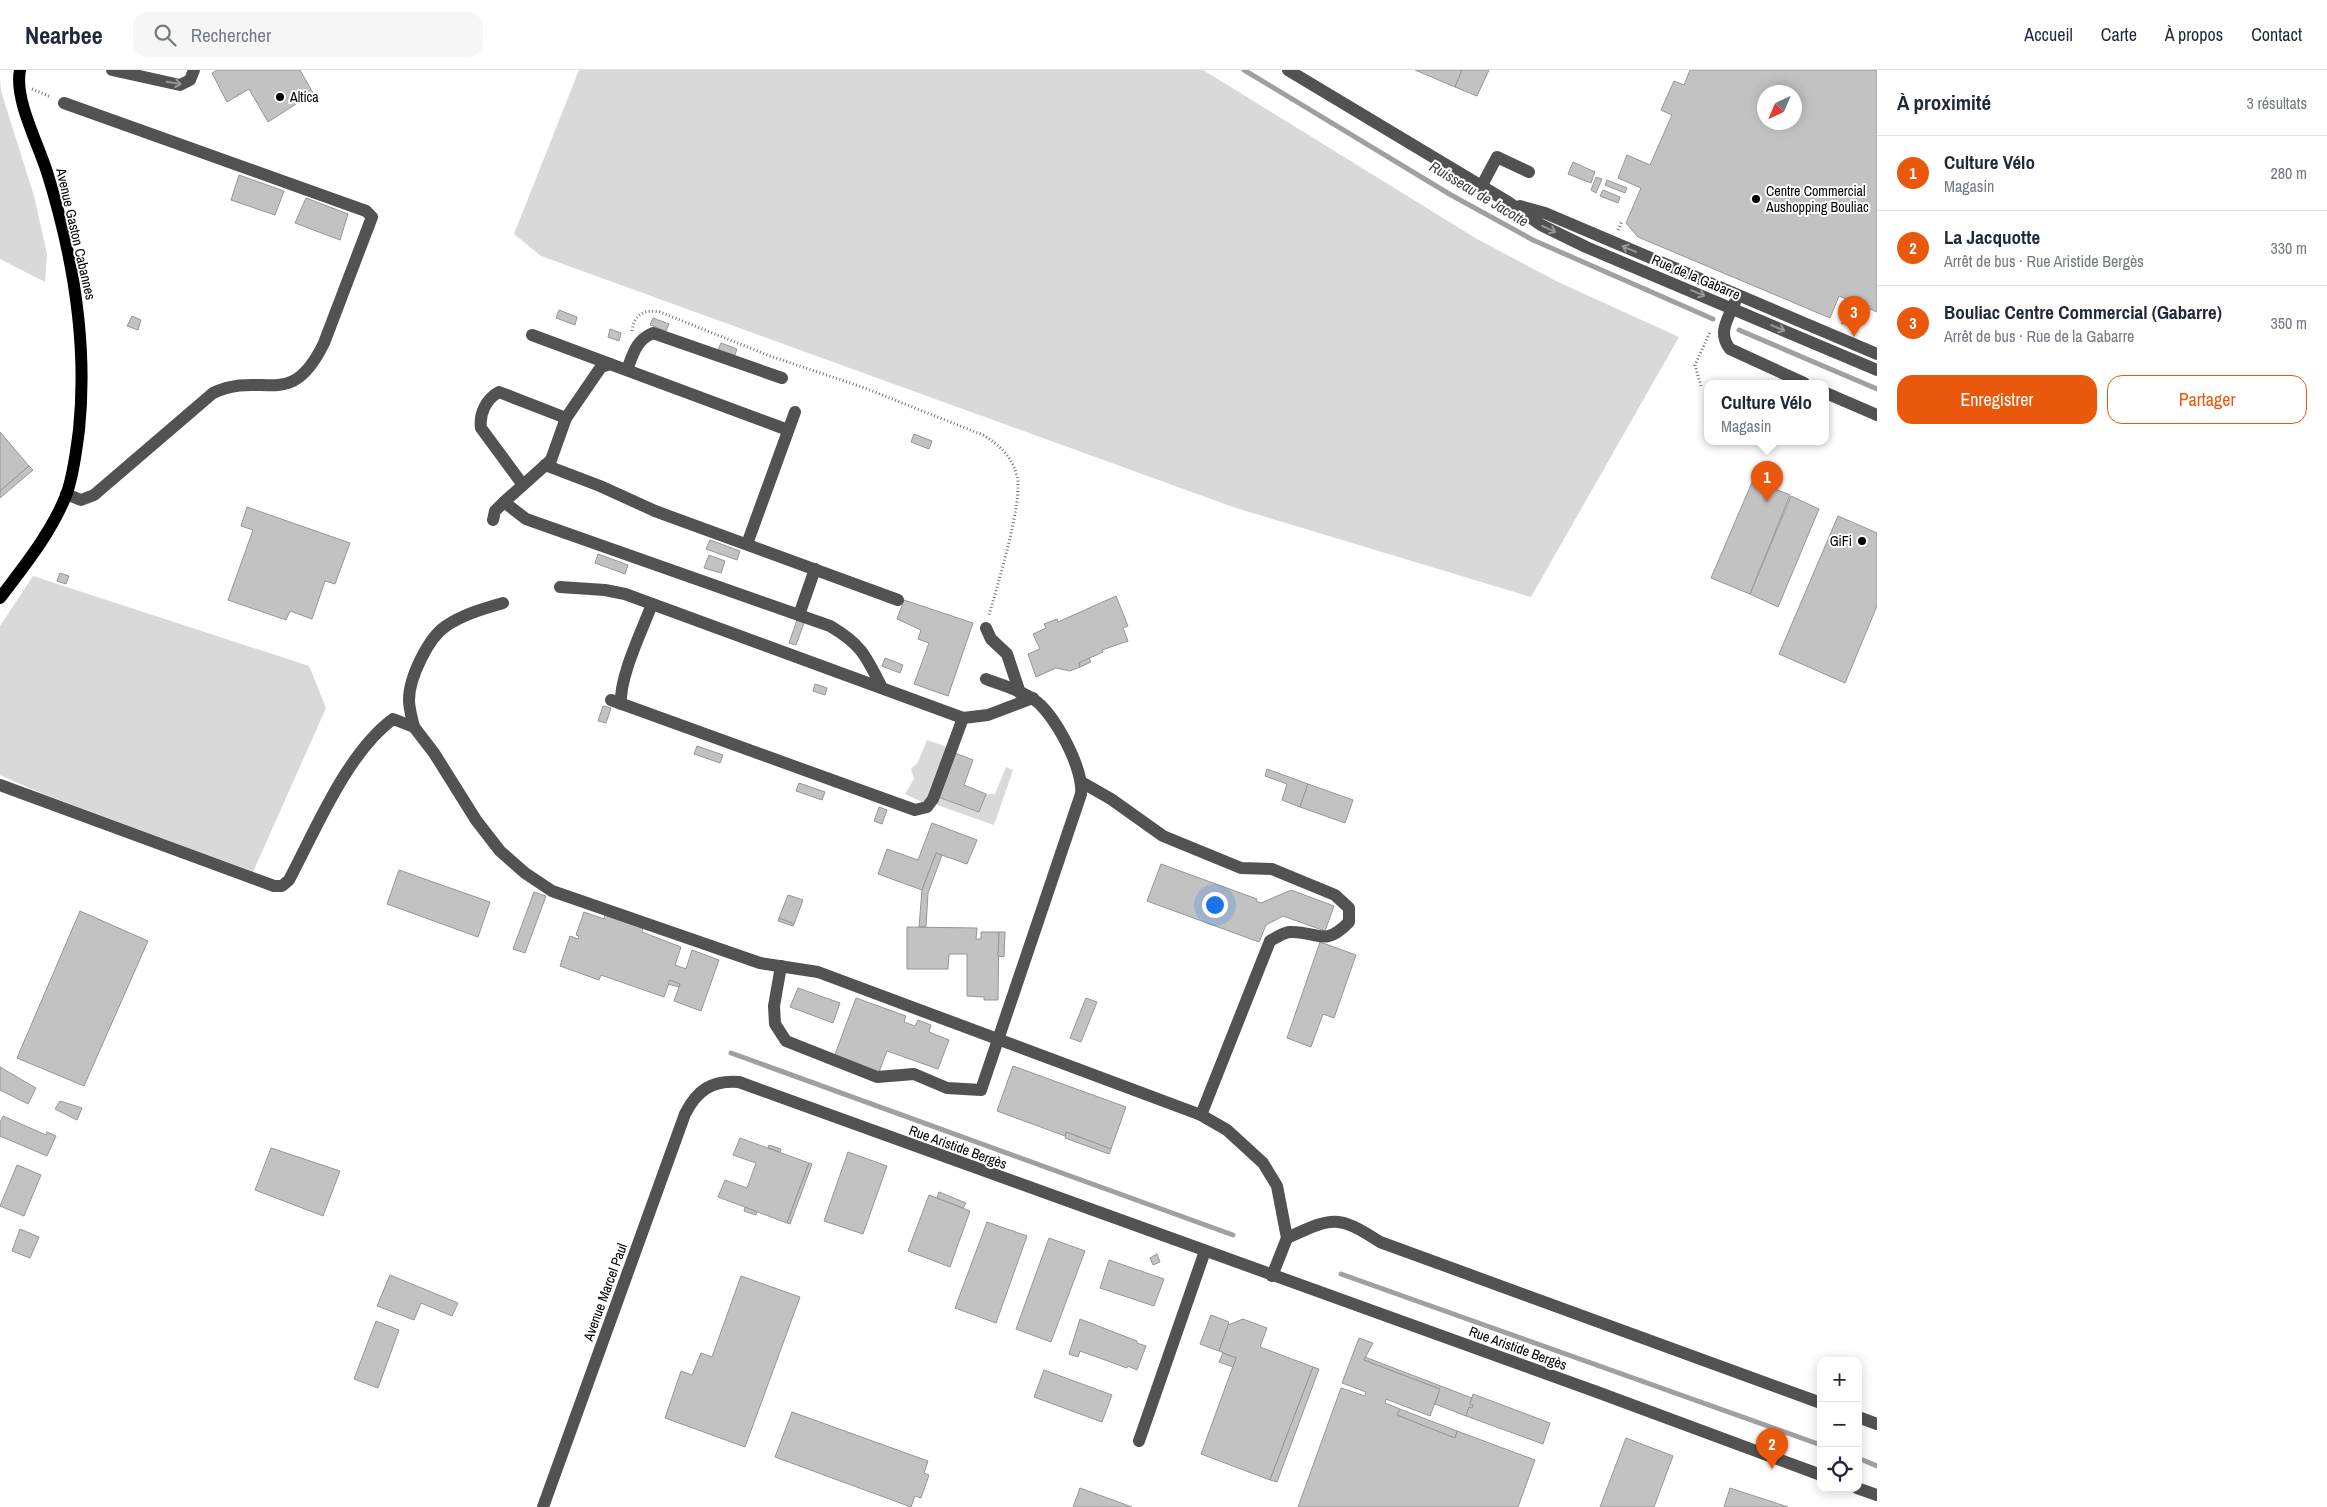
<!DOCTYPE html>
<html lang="fr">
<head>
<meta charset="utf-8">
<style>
	body { margin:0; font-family:"Archivo Narrow",sans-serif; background:#f6f6f7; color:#1f2937 }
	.controls { position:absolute; right:15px; bottom:15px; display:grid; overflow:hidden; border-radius:10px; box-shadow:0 2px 12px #0003 }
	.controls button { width:45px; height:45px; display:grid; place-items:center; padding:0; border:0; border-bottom:1px solid #e0e1e3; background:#fff; color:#1f2937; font:25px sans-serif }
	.compass { position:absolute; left:1757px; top:15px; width:45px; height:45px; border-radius:50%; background:#fff; box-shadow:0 2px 12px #0003; rotate:224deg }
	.you { position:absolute; left:1214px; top:834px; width:18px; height:18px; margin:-12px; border:4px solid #fff; border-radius:50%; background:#1a73e8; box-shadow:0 0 0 8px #1a73e833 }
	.badge { display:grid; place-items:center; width:32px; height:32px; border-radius:50%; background:#ea580c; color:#fff; font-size:16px; font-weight:700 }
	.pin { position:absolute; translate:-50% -41px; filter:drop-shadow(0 1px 2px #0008) }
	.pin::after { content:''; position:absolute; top:26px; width:18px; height:15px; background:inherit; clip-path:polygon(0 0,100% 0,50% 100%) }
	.popup { position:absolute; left:1704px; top:310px; width:125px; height:65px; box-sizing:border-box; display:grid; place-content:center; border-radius:10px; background:#fff; filter:drop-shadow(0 1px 4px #0005); font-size:16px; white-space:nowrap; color:#747a83 }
	.popup b { font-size:19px; color:#1f2937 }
	.popup::after { content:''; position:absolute; left:50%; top:100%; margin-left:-10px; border:10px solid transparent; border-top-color:#fff }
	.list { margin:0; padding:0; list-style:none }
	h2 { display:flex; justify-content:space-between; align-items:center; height:65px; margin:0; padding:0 20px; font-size:21px }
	h2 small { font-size:16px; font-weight:400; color:#747a83 }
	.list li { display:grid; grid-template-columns:32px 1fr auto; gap:15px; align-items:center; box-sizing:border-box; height:75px; padding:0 20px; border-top:1px solid #e0e1e3 }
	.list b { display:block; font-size:19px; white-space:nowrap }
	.list p { margin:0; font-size:16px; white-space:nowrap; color:#747a83 }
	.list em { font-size:16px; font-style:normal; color:#747a83 }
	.actions { display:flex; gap:10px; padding:15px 20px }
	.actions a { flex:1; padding:11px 0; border:1px solid #ea580c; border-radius:15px; text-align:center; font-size:18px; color:#ea580c }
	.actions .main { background:#ea580c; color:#fff }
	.icon { flex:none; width:28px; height:28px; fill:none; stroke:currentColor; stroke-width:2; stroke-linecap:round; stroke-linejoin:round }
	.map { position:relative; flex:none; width:1877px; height:1437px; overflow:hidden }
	header { display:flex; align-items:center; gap:30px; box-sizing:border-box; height:70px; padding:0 25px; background:#fff; border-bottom:1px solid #e0e1e3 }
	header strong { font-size:24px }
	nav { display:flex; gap:28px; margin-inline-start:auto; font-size:18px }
	.search { width:350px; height:45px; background:#f6f6f7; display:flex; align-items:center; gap:12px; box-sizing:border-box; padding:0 18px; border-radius:15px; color:#747a83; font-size:19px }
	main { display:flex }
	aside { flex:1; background:#fff }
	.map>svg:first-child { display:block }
	.green { fill:#d9d9d9 }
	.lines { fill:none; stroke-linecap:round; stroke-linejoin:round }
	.stream { stroke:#a0a0a0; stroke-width:5 }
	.building { fill:#c2c2c2; stroke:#969696; fill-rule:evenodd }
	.path { stroke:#747474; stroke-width:3; stroke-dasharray:1 2.5; stroke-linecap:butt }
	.minor { stroke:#525252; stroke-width:12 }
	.major { stroke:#000; stroke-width:12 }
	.oneway { stroke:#979797 }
	.poi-dot { fill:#000; stroke:#fff; stroke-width:2 }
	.labels { text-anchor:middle; stroke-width:4; stroke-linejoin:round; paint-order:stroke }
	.poi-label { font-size:14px; fill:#000; stroke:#fff; text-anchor:start }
	.street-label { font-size:14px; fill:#000; stroke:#fff }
	.water-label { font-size:15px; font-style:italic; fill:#414141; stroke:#fff }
</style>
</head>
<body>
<header>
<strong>Nearbee</strong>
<div class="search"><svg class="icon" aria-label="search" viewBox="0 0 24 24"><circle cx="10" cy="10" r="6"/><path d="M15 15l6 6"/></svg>Rechercher</div>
<nav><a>Accueil</a><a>Carte</a><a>À propos</a><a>Contact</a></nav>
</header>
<main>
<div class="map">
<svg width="1877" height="1437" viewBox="0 0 1877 1437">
	<rect width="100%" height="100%" fill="#fff"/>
	<g class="green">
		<polygon points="579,0 1203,0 1477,169 1558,212 1679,267 1531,527 1233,437 541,186 514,164"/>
		<polygon points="0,8 1,21 34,126 47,184 45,212 0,189"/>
		<polygon points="33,506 309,596 326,638 253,802 43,724 0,705 0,556"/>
		<polygon points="927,670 947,677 928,729 922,732 905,724 914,709 911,699 918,692"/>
		<polygon points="1006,697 1013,700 994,755 937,735 938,727 979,742 986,724 995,724"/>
	</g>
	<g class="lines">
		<g class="stream">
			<polyline points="1244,0 1451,125 1533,170 1713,249"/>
			<polyline points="1739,260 1877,319"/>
			<polyline points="731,983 1233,1165"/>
			<polyline points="1341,1204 1821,1375"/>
			<polyline points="1858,1388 1877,1396"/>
		</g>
	</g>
	<g class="building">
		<polygon points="217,0 300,0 313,23 268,52 249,19 227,32 212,3"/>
		<polygon points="1415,0 1462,0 1455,17"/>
		<polygon points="1462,0 1489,0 1477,26 1455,17"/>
		<path d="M1690,0h187v242l-38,-16 -9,22 -192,-81 -12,-14 15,-35 -23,-10 9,-23 23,10 22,-50 -11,-5 13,-29 10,4zM1764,22h30v30h-30z"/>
		<polygon points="1573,92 1595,102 1591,113 1568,104"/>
		<polygon points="239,105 284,121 275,145 231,130"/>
		<polygon points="1596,107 1602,109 1596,123 1591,120"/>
		<polygon points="1607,110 1627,118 1625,123 1605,115"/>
		<polygon points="1603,120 1620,127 1618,133 1600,126"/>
		<polygon points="306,128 348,144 340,170 295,153"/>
		<polygon points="559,240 577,247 575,255 556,248"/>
		<polygon points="132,246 141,250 138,260 127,256"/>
		<polygon points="653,248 669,254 666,261 650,255"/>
		<polygon points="610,259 621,263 619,271 608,267"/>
		<polygon points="721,273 737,279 735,285 718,280"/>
		<polygon points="0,362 29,396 0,421"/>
		<polygon points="914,364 932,371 929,379 911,372"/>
		<polygon points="29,396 33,400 0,428 0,421"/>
		<polygon points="1753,410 1790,425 1750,524 1711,508"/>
		<polygon points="1791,426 1819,439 1778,537 1750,524"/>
		<polygon points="247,437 350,473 335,514 325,511 312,549 290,541 286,550 228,530 253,460 241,456"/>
		<polygon points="1838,446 1877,463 1877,536 1845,613 1779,584"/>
		<polygon points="710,470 740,481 737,490 706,479"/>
		<polygon points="598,484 628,495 625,504 595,493"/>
		<polygon points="709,485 725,491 721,503 704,498"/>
		<polygon points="60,503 69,506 66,514 57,511"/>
		<polygon points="1116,526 1128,556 1123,558 1128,571 1102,580 1103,582 1079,593 1080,597 1070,601 1056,598 1036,607 1028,584 1040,579 1033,564 1046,558 1044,554 1057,549 1058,552"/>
		<polygon points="904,530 973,553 948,626 914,614 929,573 918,569 921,560 897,549"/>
		<polygon points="797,550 804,553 796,575 789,573"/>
		<polygon points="885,588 903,595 900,603 882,596"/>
		<polygon points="1089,588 1091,592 1080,597 1079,593"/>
		<polygon points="815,614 827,618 825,625 813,621"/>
		<polygon points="603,636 611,638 606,653 598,651"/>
		<polygon points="697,676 723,685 720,693 694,684"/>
		<polygon points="955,683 973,690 964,715 986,724 979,742 938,727"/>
		<polygon points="1267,699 1308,714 1300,737 1282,730 1287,714 1265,706"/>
		<polygon points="799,713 825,722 822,730 796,721"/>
		<polygon points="1308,714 1353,730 1345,753 1300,737"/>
		<polygon points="879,737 887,740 882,754 874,751"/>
		<polygon points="932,753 977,770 967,794 936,783 922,820 878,804 887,779 918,790"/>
		<polygon points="936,783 942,785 928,823 926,857 919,857 922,820"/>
		<polygon points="1161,794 1257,829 1256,831 1261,833 1291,820 1334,836 1325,861 1283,846 1266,855 1259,872 1147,831"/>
		<polygon points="399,800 490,832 478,867 387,834"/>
		<polygon points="534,822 546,826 525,883 513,879"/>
		<polygon points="788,825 803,830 794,854 779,848"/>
		<polygon points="80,841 148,871 84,1016 17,988"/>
		<polygon points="584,842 604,849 605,845 643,858 642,862 681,877 675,895 686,899 692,880 719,890 701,941 674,931 680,914 670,910 664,927 601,905 599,910 560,896 570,866 578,869 579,866 576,865"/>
		<polygon points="779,848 794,854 793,856 778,851"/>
		<polygon points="907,857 977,858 976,869 981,869 981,862 999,862 998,930 984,930 984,927 967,926 967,884 949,884 948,899 907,899"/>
		<polygon points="999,862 1005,862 1004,887 998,886"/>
		<polygon points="1320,872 1356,885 1334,948 1323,944 1311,977 1287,968"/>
		<polygon points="670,910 680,914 679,917 668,914"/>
		<polygon points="798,918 840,933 833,953 790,937"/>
		<polygon points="856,928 906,946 904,952 915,956 918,950 931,955 929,962 949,970 938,999 887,981 879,1002 834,987"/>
		<polygon points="1086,928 1097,932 1081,972 1070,968"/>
		<polygon points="1013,996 1126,1037 1111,1079 1066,1062 1065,1066 997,1041"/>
		<polygon points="0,997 36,1018 28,1034 0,1020"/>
		<polygon points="60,1031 82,1038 77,1050 55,1039"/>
		<polygon points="3,1046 46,1065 47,1062 56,1066 47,1086 0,1066 0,1052"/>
		<polygon points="1066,1062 1111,1079 1109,1084 1065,1068"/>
		<polygon points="740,1068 809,1093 787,1153 718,1127 725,1110 747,1118 756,1093 733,1085"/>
		<polygon points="769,1075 781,1079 780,1082 768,1078"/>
		<polygon points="271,1078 340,1101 323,1146 255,1120"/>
		<polygon points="848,1082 887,1096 863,1164 824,1151"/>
		<polygon points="809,1093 812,1094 790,1154 787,1153"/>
		<polygon points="17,1095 41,1105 24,1146 0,1136"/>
		<polygon points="939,1122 966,1133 963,1138 937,1128"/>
		<polygon points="929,1125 970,1141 950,1197 908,1181"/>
		<polygon points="745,1137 757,1142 756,1145 744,1141"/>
		<polygon points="987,1152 1027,1166 996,1253 955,1238"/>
		<polygon points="20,1159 39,1167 30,1188 12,1181"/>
		<polygon points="1049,1168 1085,1181 1051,1272 1016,1259"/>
		<polygon points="1157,1184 1160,1192 1153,1195 1150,1188"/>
		<polygon points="1109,1190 1164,1209 1154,1236 1100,1218"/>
		<polygon points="390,1205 458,1233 452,1246 421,1233 414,1250 377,1236"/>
		<polygon points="741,1206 800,1227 745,1377 665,1348 681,1301 692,1305 701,1283 712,1287"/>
		<polygon points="1211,1245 1229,1252 1219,1281 1200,1274"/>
		<polygon points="1080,1249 1137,1271 1137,1273 1146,1276 1137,1300 1128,1296 1127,1298 1080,1281 1078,1287 1069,1284"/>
		<polygon points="1243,1249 1267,1258 1260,1277 1313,1297 1270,1410 1201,1384 1236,1288 1219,1281 1228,1255"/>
		<polygon points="376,1251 399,1260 378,1318 354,1309"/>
		<polygon points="1359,1268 1373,1273 1364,1290 1440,1319 1430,1346 1386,1329 1385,1333 1400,1339 1397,1345 1455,1368 1457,1361 1535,1390 1518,1437 1298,1437 1341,1318 1365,1326 1366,1322 1342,1313"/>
		<polygon points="1223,1283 1236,1288 1233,1297 1219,1292"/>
		<polygon points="1365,1287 1472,1328 1470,1334 1473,1335 1472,1338 1469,1337 1466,1346 1435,1334 1440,1319 1364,1290"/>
		<polygon points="1313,1297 1319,1299 1277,1412 1270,1410"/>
		<polygon points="1044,1300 1112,1325 1102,1352 1034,1327"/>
		<polygon points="1473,1324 1550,1353 1543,1374 1466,1346 1469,1337 1472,1338 1473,1335 1470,1334"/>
		<polygon points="1400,1339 1457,1361 1455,1368 1397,1345"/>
		<polygon points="792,1342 928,1391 924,1403 929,1405 921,1428 915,1426 911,1437 775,1387"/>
		<polygon points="1626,1368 1673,1386 1654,1437 1600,1437"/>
		<polygon points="1080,1418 1132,1437 1073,1437"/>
		<polygon points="1730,1418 1788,1437 1724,1437"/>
	</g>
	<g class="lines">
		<g class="path">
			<polyline points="32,19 51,27"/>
			<polyline points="1618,160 1622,151"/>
			<polyline points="1842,254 1852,232"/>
			<path d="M632,261c2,-17 13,-22 28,-19l110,44 92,31 121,48c17,10 29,22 34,41 7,23 -20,111 -28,139"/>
			<polyline points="1701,316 1695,295 1710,262"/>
		</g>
		<g class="minor">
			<polyline points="112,0 180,15 190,10 194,0"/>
			<polyline points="1288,0 1508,132 1541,155 1586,177 1877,300"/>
			<path d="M64,33l302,108 6,6 -48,126c-34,70 -60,26 -111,50l-119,102 -13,5 -15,-6"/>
			<polyline points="1481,117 1497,87 1529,102"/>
			<polyline points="1520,136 1545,143 1877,284"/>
			<path d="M1735,232c-7,17 -18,31 -5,47l74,34"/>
			<polyline points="532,265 788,360"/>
			<path d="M627,300c6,-16 9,-30 26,-37l129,45"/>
			<polyline points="1826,323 1877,345"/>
			<polyline points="545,395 600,416 655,441 898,530"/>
			<path d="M523,415l-42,-57c-2,-14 5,-29 18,-36l67,26"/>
			<path d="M504,432l22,17 304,107c31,18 36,30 52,62"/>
			<polyline points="493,450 495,441 504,432 551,390 566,348 601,297 610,294"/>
			<polyline points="747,474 795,342"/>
			<polyline points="560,517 605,520 625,524 963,648 988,645 1033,628"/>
			<polyline points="799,545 815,499"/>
			<polyline points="986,558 991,569 1007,584 1020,623"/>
			<polyline points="611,630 915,740 927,737 933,729 963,648"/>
			<path d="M621,634c-2,-27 21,-73 31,-100"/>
			<path d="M414,657c-2,-9 -5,-18 -5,-27 0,-22 19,-62 37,-74 18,-12 37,-17 57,-23"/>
			<path d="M1083,713l28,16 52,37 78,32 31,1 63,26 14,13v14c-26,27 -32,8 -60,10 -6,1 -14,6 -19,9l-69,174"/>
			<path d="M0,715l274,101h8l7,-6c27,-51 58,-127 104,-161l21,8 20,26 42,67 24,31 25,22 27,18 208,72 58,9 383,143 26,15 36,33 14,23 10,52 -15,38"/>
			<path d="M781,896l-7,40 1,18 11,17 91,36 37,-3 33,14 34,2 100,-296c3,-25 -27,-82 -48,-95 -13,-9 -32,-14 -47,-20"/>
			<path d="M1287,1168c46,-21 50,-24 93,4l441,161"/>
			<polyline points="1858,1347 1877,1354"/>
			<polyline points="1139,1371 1205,1181"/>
			<polyline points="1857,1418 1877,1425"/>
			<path d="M543,1437l142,-393c12,-24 27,-34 54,-32l858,310 224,83"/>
		</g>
		<path class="major" d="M0,528c25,-33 52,-66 67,-105 7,-21 9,-41 12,-63 9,-88 -6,-175 -32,-258 -9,-29 -33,-73 -27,-102"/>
	</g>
	<defs><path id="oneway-shaft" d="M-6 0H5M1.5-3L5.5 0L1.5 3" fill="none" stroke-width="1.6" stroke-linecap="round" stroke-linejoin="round" transform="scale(1.25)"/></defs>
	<g class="oneway">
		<use href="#oneway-shaft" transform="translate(174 13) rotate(9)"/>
		<use href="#oneway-shaft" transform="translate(1549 159) rotate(25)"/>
		<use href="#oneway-shaft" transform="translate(1629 179) rotate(-157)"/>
		<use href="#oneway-shaft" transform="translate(1698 223) rotate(23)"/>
		<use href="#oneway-shaft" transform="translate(1778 258) rotate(23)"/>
	</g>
	<g class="poi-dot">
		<circle cx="280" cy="27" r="5"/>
		<circle cx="1756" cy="129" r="5"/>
		<circle cx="1862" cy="471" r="5"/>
	</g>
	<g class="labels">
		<g class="poi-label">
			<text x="290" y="32">Altica</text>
			<text x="1766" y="126">Centre Commercial<tspan x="1766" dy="16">Aushopping Bouliac</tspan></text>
			<text x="1852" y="476" text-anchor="end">GiFi</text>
		</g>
		<g class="street-label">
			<text transform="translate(76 164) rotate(77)" y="5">Avenue Gaston Cabannes</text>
			<text transform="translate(1696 207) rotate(23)" y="5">Rue de la Gabarre</text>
			<text transform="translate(958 1077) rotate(20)" y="5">Rue Aristide Bergès</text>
			<text transform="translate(605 1222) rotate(-70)" y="5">Avenue Marcel Paul</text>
			<text transform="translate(1518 1278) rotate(20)" y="5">Rue Aristide Bergès</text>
		</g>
		<g class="water-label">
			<text transform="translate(1479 124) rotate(31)" y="5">Ruisseau de Jacotte</text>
		</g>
	</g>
</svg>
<div class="controls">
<button>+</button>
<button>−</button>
<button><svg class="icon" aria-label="locate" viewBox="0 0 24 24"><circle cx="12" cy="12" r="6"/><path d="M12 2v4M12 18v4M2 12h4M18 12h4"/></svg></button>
</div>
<svg class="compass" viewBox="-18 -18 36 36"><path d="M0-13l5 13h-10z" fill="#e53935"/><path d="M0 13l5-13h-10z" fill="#747a83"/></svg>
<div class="you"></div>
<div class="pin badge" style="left:1767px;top:432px">1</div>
<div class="popup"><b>Culture Vélo</b>Magasin</div>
<div class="pin badge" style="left:1772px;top:1399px">2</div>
<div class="pin badge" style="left:1854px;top:267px">3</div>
</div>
<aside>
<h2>À proximité<small>3 résultats</small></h2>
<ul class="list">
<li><span class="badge">1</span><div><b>Culture Vélo</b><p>Magasin</p></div><em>280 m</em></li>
<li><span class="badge">2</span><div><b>La Jacquotte</b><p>Arrêt de bus · Rue Aristide Bergès</p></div><em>330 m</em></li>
<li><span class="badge">3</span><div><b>Bouliac Centre Commercial (Gabarre)</b><p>Arrêt de bus · Rue de la Gabarre</p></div><em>350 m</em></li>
</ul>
<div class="actions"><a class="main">Enregistrer</a><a>Partager</a></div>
</aside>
</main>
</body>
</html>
